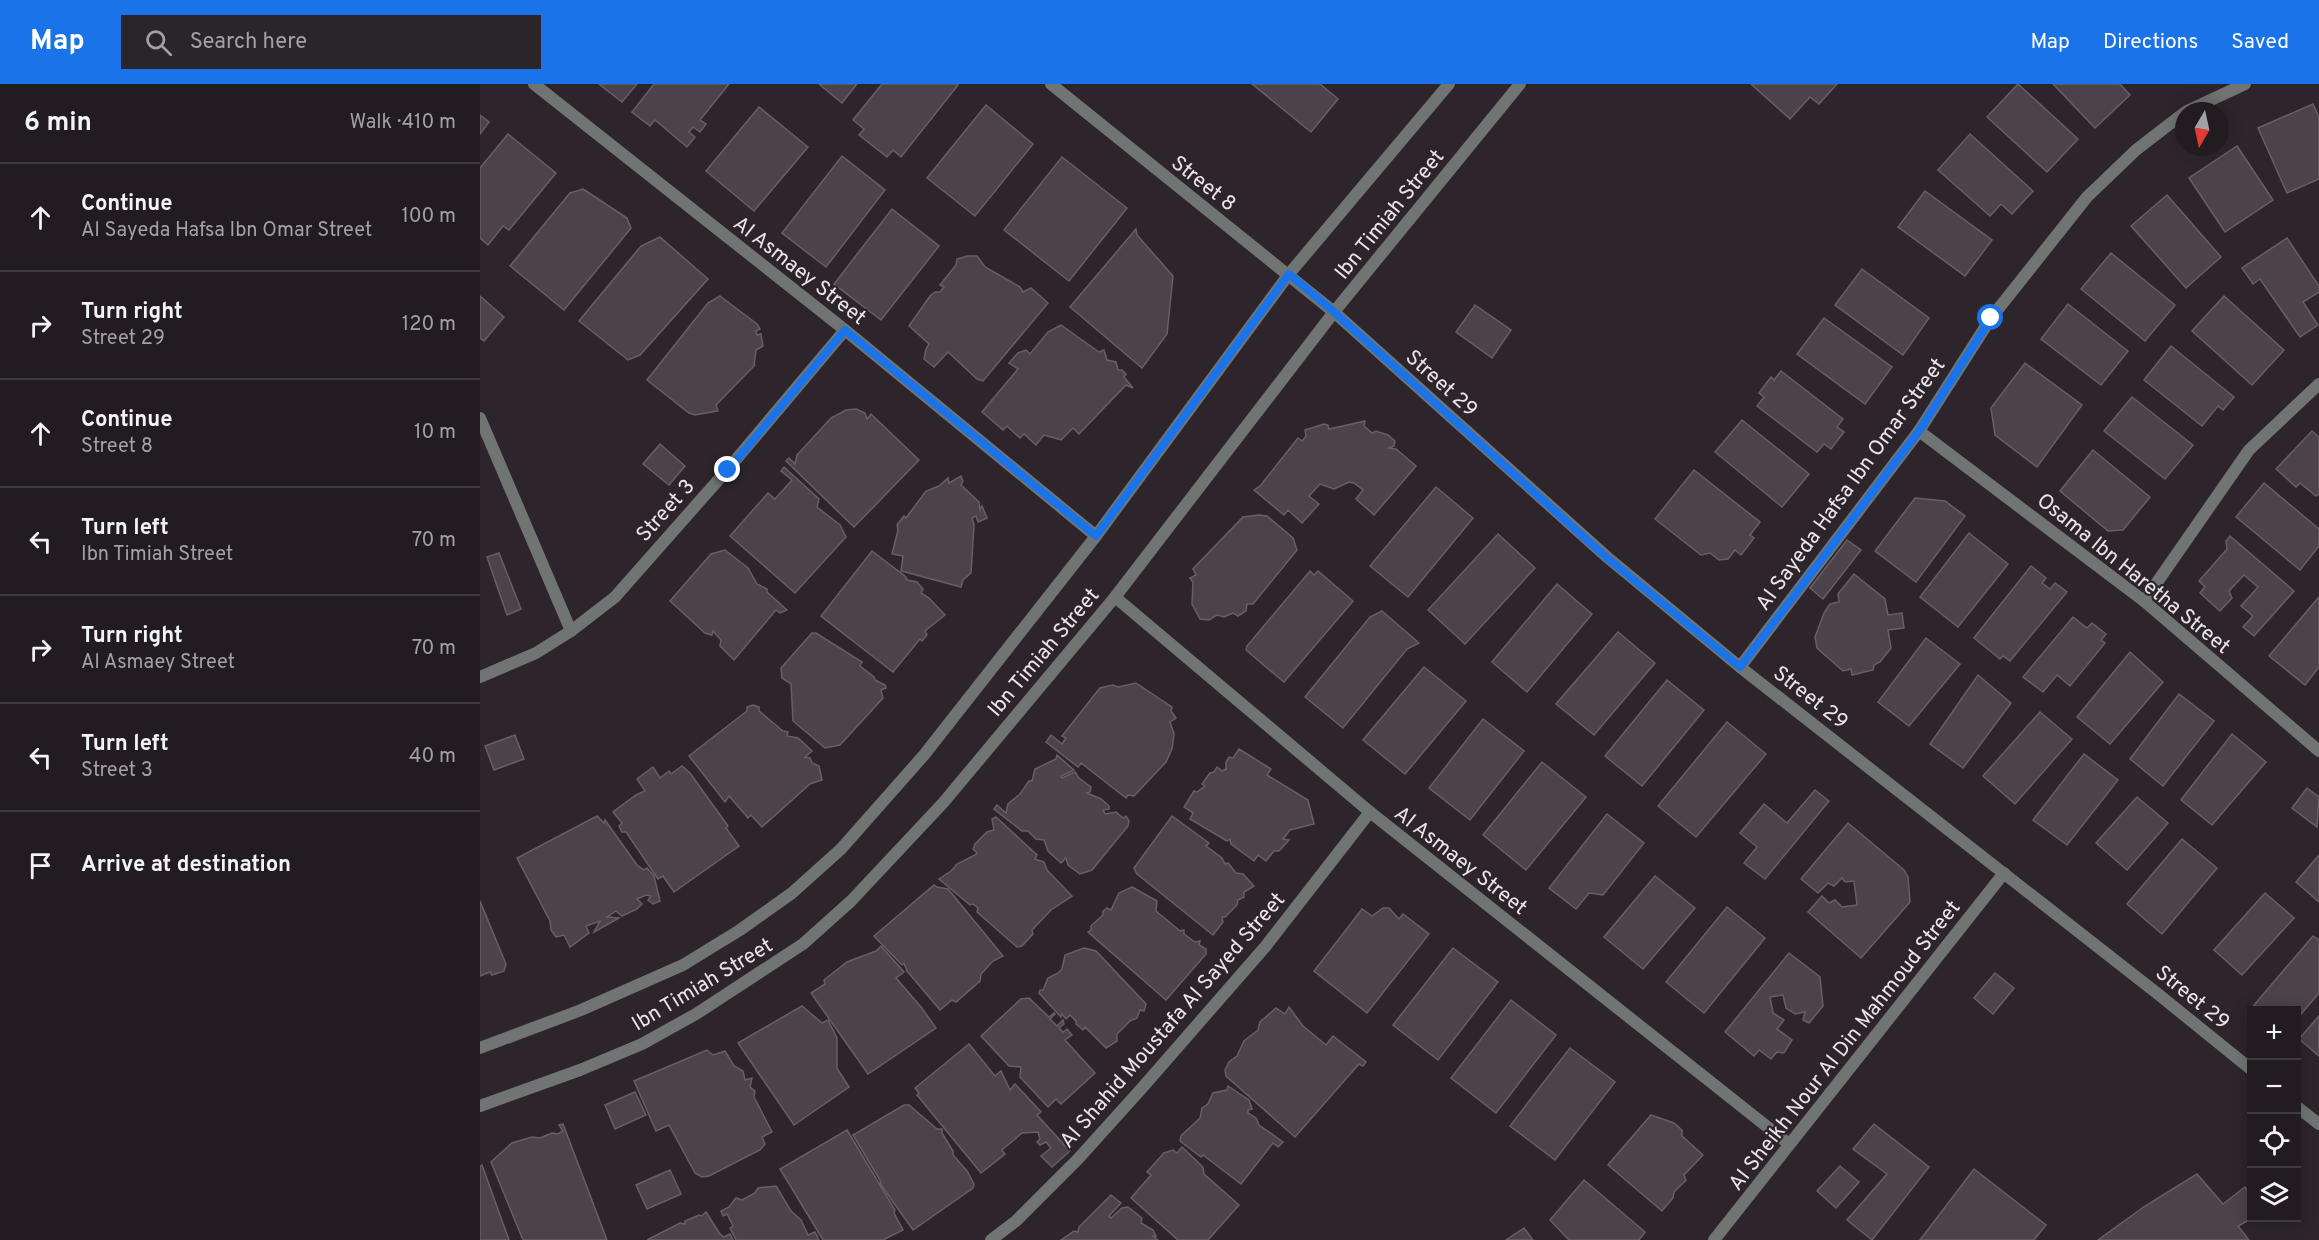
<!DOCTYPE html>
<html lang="en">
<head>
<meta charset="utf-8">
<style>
	body { margin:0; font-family:Overpass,sans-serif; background:#2a2529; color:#f1f3f6 }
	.controls { position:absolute; right:18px; bottom:18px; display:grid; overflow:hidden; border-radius:0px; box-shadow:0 3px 15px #0003 }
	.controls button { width:54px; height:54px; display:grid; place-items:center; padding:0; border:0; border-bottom:2px solid #3f3a3e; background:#221c20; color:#f1f3f6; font:30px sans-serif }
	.compass { position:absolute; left:1695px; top:18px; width:54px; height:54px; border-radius:50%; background:#221c20; box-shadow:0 3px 15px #0003; rotate:189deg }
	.stop { position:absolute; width:18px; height:18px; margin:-14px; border:4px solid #1a73e8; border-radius:50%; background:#fff }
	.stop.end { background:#1a73e8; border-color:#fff; box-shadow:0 2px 6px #0008 }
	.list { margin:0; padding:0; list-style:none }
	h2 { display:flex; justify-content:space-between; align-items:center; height:78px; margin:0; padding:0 24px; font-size:26px }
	h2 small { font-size:20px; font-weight:400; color:#a2a1a5 }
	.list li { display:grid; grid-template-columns:39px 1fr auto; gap:18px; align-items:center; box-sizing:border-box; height:108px; padding:0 24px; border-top:2px solid #3f3a3e }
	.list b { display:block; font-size:22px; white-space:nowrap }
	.list p { margin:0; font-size:20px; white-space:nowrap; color:#a2a1a5 }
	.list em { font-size:20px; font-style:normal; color:#a2a1a5 }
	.icon { flex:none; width:33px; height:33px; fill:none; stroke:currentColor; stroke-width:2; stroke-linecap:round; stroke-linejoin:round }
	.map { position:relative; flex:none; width:1839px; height:1156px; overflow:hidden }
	header { display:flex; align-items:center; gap:36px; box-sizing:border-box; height:84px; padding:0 30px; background:#1a73e8; color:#fff }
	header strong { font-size:28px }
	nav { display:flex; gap:33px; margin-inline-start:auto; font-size:21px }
	.search { width:420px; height:54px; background:#2a2529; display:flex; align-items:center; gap:15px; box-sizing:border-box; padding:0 21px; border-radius:0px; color:#a2a1a5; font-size:22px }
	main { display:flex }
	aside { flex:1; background:#221c20 }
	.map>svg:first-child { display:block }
	.building { fill:#4c434a; stroke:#675f65; stroke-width:1.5 }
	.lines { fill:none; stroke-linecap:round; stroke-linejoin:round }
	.minor { stroke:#707472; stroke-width:12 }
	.tertiary { stroke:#707472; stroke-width:12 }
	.route { stroke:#1a73e8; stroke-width:8 }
	.labels { text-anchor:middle; stroke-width:4.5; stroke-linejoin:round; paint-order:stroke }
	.street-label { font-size:21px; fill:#eae5e9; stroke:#2d252b }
</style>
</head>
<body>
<header>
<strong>Map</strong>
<div class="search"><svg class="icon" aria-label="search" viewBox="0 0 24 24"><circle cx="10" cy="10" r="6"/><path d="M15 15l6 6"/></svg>Search here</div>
<nav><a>Map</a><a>Directions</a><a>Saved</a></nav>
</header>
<main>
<aside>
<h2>6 min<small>Walk · 410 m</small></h2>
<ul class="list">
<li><svg class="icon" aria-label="ahead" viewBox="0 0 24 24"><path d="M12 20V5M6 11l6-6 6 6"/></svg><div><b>Continue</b><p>Al Sayeda Hafsa Ibn Omar Street</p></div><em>100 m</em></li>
<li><svg class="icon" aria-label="right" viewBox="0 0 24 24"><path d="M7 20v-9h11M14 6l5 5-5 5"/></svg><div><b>Turn right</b><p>Street 29</p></div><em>120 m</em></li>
<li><svg class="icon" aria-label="ahead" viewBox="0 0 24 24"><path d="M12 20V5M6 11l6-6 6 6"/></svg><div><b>Continue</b><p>Street 8</p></div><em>10 m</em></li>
<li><svg class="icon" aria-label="left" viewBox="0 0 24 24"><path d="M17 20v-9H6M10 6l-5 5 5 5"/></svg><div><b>Turn left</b><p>Ibn Timiah Street</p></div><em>70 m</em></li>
<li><svg class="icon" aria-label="right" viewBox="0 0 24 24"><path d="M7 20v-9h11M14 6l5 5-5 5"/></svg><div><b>Turn right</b><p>Al Asmaey Street</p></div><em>70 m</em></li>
<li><svg class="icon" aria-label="left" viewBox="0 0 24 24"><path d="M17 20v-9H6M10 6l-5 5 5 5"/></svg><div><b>Turn left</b><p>Street 3</p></div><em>40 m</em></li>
<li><svg class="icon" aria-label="arrive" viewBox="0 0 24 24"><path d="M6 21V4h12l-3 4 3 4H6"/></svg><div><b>Arrive at destination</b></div></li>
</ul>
</aside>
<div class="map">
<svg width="1839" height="1156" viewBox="0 0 1839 1156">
	<rect width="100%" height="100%" fill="#2d252b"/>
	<g class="building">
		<polygon points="119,0 157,0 142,18"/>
		<polygon points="174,0 249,0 220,36 226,40 220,48 213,43 209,48 215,53 207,63 175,36 170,42 152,28"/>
		<polygon points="339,0 377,0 362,19"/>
		<polygon points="402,0 476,0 478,1 421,73 413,66 407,73 379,51 384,45 373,36"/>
		<polygon points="772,0 840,0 858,15 831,48"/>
		<polygon points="1271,0 1357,0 1339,20 1330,13 1310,35"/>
		<polygon points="1538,0 1598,55 1567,88 1507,33"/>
		<polygon points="1573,0 1640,0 1650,11 1615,44"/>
		<polygon points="1833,20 1839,33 1839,95 1807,109 1778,44"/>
		<polygon points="506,21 553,60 495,132 447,94"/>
		<polygon points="279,23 328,63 274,127 226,87"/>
		<polygon points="0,31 9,38 0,50"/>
		<polygon points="28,50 76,89 29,146 23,142 8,161 0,154 0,84"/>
		<polygon points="1490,50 1553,107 1532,130 1521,120 1510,132 1458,86"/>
		<polygon points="1757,62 1793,116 1745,148 1709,94"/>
		<polygon points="362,72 405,106 346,183 302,149"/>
		<polygon points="582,73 647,124 589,197 524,146"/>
		<polygon points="103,105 147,134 151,144 84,226 30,182 90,109"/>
		<polygon points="1445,107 1512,156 1485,192 1418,143"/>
		<polygon points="1687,111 1741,173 1706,204 1651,142"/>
		<polygon points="412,125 459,162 401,236 354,200"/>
		<polygon points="656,145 657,151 693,192 687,250 662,284 590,223"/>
		<polygon points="180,153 228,195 160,271 148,276 99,237 161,162"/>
		<polygon points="1807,154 1839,202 1839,208 1823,218 1838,241 1820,253 1780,195 1773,200 1762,184"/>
		<polygon points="1631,169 1695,221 1665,257 1601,205"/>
		<polygon points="487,172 497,172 505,183 540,203 543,208 551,204 568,219 503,297 497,295 468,268 454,283 444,275 446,265 449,260 429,242 450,212 455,208 460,208 464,203 460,201 476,181 477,175"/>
		<polygon points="1382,185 1449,234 1423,271 1355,221"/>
		<polygon points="0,212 24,233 4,257 0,254"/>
		<polygon points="240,212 277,240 280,245 276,247 277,251 281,250 283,262 276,266 274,282 236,321 238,327 215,331 209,329 167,296 228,219"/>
		<polygon points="1744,212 1804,266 1772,301 1712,247"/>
		<polygon points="1588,220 1648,267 1621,301 1561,255"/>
		<polygon points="995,221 1031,246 1012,274 976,248"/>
		<polygon points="1344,234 1412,283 1385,320 1317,270"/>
		<polygon points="581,241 619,268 624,266 627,276 636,278 638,286 642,286 646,290 644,293 653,304 646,301 599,350 593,344 581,356 564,351 556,361 544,350 540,354 527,342 523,346 502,328 538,285 529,279 538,269 546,266 550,270 568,248"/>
		<polygon points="1691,262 1754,313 1743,326 1738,322 1722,342 1664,296"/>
		<polygon points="1545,279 1602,321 1557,383 1515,351 1511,324"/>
		<polygon points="1301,287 1363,335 1357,343 1364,348 1351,365 1344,360 1337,368 1277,322 1284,313 1279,309 1291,293 1294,296"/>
		<polygon points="1652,313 1713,361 1685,395 1624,347"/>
		<polygon points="376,325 385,329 387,335 391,330 439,376 374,443 306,377 309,374 315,380 317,371 351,334 366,326"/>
		<polygon points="1262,336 1329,390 1302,423 1235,368"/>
		<polygon points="885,337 884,342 892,349 896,347 908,351 915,357 914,362 908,364 916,365 936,382 894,431 876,415 883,406 874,399 869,398 854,405 840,400 829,412 839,420 822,439 808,426 804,431 774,406 780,402 818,354 822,357 826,352 825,346 844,340 848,341 849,345"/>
		<polygon points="1832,347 1839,353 1839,410 1836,412 1820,399 1816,403 1796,385"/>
		<polygon points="180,360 205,382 189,401 163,380"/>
		<polygon points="1613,366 1670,413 1643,446 1628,447 1580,407"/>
		<polygon points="304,383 339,415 337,423 360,441 366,453 315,509 250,452 288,409 295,415 312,396 301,387"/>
		<polygon points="1214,386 1280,438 1270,451 1274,454 1261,471 1255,466 1248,475 1239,476 1230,469 1221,471 1175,435"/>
		<polygon points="481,392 483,397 481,401 499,418 500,426 502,422 507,434 498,438 496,432 492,434 494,441 491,489 483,496 481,503 421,487 423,472 412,470 418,446 417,441 424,432 426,434 446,407 459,402 468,394 469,399"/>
		<polygon points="1784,399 1839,445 1839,462 1820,486 1756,433"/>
		<polygon points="956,403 993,434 928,513 890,482"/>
		<polygon points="1435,414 1465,417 1485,432 1436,498 1395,467"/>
		<polygon points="779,431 787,432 813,454 817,466 773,520 767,520 766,527 758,532 753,529 744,533 737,531 729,536 720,535 712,520 713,498 710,494 716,491 713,485 763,433"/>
		<polygon points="1489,449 1528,480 1478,543 1440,513"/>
		<polygon points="1018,450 1055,484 985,560 948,526"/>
		<polygon points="1750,452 1814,507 1774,552 1763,543 1773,532 1761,522 1778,503 1764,491 1749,507 1752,514 1740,527 1720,509 1725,503 1719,497 1747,465 1746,457"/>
		<polygon points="1367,456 1381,466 1343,515 1330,504"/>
		<polygon points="245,466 268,484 277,500 287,505 287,508 307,526 300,529 296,526 254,576 240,562 241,556 233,547 232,551 225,549 190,517 231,470"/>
		<polygon points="392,467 426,493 427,496 437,498 443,505 441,509 449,514 465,531 445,547 447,551 442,557 440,555 413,588 341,532"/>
		<polygon points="19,469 41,525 27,531 7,473"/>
		<polygon points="1551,482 1566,494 1562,499 1570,505 1575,499 1587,508 1530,577 1523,572 1520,575 1494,554"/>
		<polygon points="830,487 834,491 838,487 873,517 804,598 766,566 767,562"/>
		<polygon points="1374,490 1405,515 1408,531 1422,529 1424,544 1408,546 1411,564 1400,578 1394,581 1393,586 1372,591 1371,585 1363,587 1337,564 1335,553 1344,529 1350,520 1359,518 1358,510"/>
		<polygon points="1077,500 1112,530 1047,608 1012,578"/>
		<polygon points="1839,513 1839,583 1825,601 1789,572"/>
		<polygon points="902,527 939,559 927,565 863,644 825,613 890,533"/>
		<polygon points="1593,533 1607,544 1612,539 1626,550 1621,556 1625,559 1590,602 1577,591 1563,608 1543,593"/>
		<polygon points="1138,548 1175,579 1114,651 1076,620"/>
		<polygon points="332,549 336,549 382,578 380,582 394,593 395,596 405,601 406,604 401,606 403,614 360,661 345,664 313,637 311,600 302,594 301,584"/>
		<polygon points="1446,554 1480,580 1429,642 1398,618"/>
		<polygon points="1650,568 1683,598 1630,660 1597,633"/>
		<polygon points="944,583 986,617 925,690 883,656"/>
		<polygon points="1498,591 1531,619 1483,684 1450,660"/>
		<polygon points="1187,596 1224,626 1162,702 1125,672"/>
		<polygon points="656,599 692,623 691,627 696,634 690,638 694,650 692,665 686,678 654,712 648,711 646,714 601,679 598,683 566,658 571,651 582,660 586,654 582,652 620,604 633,601 638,603"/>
		<polygon points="1699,610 1734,637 1683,702 1650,675"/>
		<polygon points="273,621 279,623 279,627 303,647 308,648 307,652 318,654 332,667 325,673 330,674 332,679 339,682 342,696 330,700 282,743 271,731 268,734 249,712 245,718 209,672 267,627 267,623"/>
		<polygon points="1560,628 1592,655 1535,720 1503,692"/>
		<polygon points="1003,635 1044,667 990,736 949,704"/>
		<polygon points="1247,638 1286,670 1216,753 1178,722"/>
		<polygon points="1752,650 1786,678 1732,741 1701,716"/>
		<polygon points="35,651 44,675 14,686 5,662"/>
		<polygon points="759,665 791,685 787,691 828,716 834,740 810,746 803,755 809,756 799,767 794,767 786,777 778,771 774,777 751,760 750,755 747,757 710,735 713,729 704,723 714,707 717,708 725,702 722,700 730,689 734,688 737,683 742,687 746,685 746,678 749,673 753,674"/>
		<polygon points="1604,670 1638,696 1587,761 1553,736"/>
		<polygon points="577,671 594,686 581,692 582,694 595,688 599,694 611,703 610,708 607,709 621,715 629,722 629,725 623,726 625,730 636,728 643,734 646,732 649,737 648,742 612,786 600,790 588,781 586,774 581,779 568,767 564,756 556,755 548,747 542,747 514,725 517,721 526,729 528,720 540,710 549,697 552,697 555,685 576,675"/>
		<polygon points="1062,678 1106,713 1046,786 1003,751"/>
		<polygon points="202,682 210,689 248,742 246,744 259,762 194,808 183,792 178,795 146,748 142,748 139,742 142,739 133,728 156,711 165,707 157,695 173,683 180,694 189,687 191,690"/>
		<polygon points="1827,704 1839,713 1837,743 1812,724"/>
		<polygon points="1335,706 1349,717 1285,795 1264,779 1277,763 1260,749 1284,720 1307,739"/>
		<polygon points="1657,713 1688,739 1647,786 1616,759"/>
		<polygon points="1127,730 1164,759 1123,811 1109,809 1096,825 1069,804"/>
		<polygon points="117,732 124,739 125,736 157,781 164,786 167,784 174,792 180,817 173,820 168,816 171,812 166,811 157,815 162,820 157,825 142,832 136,827 127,833 139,834 114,848 120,837 106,842 109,849 90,863 84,851 76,853 71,846 70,837 37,774"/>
		<polygon points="692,732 729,759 726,762 742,774 745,780 748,779 756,789 763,790 774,802 764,808 764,813 758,816 757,821 745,833 742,833 743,838 733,851 657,790 654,784"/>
		<polygon points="516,733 557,771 555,775 564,778 567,786 592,812 571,826 552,846 553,850 542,862 537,863 497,828 498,824 493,820 490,821 459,795 471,787 477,780 495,771 497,769 493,765 495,760 507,748 514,746 512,735"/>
		<polygon points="1368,739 1424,786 1428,793 1430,818 1381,874 1328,828 1342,812 1349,819 1355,816 1362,823 1377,821 1374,797 1365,798 1362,794 1354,802 1348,799 1338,809 1321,795"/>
		<polygon points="1702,755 1737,784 1682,850 1647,820"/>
		<polygon points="1839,771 1839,818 1816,798"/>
		<polygon points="1175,792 1215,824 1163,885 1124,853"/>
		<polygon points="454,801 457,803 468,805 523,872 513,877 501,890 500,897 476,918 472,916 460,926 427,887 424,879 422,881 394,852"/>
		<polygon points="652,803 677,817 676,827 700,847 704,846 704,850 715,858 720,857 719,861 726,865 726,870 686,916 608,848 611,846 611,842 623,831 623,827 627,824 631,826 639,809"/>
		<polygon points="1785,809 1814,834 1762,891 1734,866"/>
		<polygon points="0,817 26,880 24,887 12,891 10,888 0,892"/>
		<polygon points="1247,823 1285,854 1224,929 1186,898"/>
		<polygon points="903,824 909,824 919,835 923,830 949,850 887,929 834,887 882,825 892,832"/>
		<polygon points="1833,852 1839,856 1839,909 1816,936 1816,926 1781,926 1774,921"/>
		<polygon points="401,862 424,888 416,894 441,923 456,944 388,990 331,909 345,900 344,896 367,878 396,867"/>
		<polygon points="604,864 616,867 666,920 664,927 660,926 657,934 650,937 637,950 637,957 626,964 605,943 603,946 596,940 596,937 590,931 586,935 582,930 581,933 559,909 560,906 563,906 568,894 578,889 582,885 585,871"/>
		<polygon points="973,864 1018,898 958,976 913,941"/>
		<polygon points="1309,869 1340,893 1343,922 1329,939 1323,936 1325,928 1315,930 1306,924 1303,911 1290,913 1293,929 1304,936 1297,945 1312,956 1304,969 1297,968 1291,975 1279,966 1274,972 1245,948"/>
		<polygon points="1515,889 1534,904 1513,930 1494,914"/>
		<polygon points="549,914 569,933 574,929 575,930 570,935 577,942 583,936 584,940 579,944 583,948 587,945 592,951 585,956 615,989 581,1020 576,1015 568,1023 540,993 541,983 529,982 501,952 541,915"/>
		<polygon points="1031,916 1076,951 1016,1029 971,994"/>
		<polygon points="322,922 342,939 348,936 357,954 357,984 369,1003 314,1041 258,959"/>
		<polygon points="809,923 823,942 846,961 853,952 886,978 883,982 879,980 815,1053 746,992 745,986 749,978 757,972 764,957 778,946 780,938 796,924 805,930"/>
		<polygon points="1839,932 1839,972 1819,955"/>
		<polygon points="489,960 515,992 521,987 530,1006 535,1000 561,1028 557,1031 590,1067 572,1083 561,1072 571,1064 566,1058 560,1061 557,1058 560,1055 558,1048 542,1049 522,1066 525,1070 501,1089 437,1011 439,1009 435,1004"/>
		<polygon points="1090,964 1135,998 1075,1076 1030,1042"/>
		<polygon points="227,966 233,971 245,967 254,982 263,987 265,996 272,994 270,1003 275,1007 274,1013 292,1048 282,1053 285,1060 280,1066 229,1092 222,1093 215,1089 189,1041 176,1047 154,997"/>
		<polygon points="748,1002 769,1016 772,1025 768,1026 768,1029 776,1034 779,1041 803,1058 798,1063 793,1059 761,1100 723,1071 721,1073 700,1057 701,1052 720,1034 722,1024 728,1020 733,1009 747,1006"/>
		<polygon points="155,1008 166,1031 135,1045 125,1021"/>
		<polygon points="424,1021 429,1021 457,1045 462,1045 462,1049 473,1067 473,1071 487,1087 494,1100 493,1104 433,1146 401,1101 400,1096 373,1051"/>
		<polygon points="1171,1031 1194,1039 1202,1046 1202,1052 1223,1071 1204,1091 1206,1096 1194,1108 1193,1114 1182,1127 1128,1081"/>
		<polygon points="83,1040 127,1156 43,1156 11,1078 32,1059 52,1053 60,1054 72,1049 78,1050 83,1047 79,1041"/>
		<polygon points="1394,1040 1449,1083 1392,1156 1367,1136 1407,1090 1373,1065"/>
		<polygon points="367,1046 415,1126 414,1129 423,1146 403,1156 343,1156 300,1085"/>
		<polygon points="702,1063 723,1083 724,1090 759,1121 728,1156 698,1156 651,1114 671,1091 667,1088 684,1069 693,1066 697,1069"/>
		<polygon points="2,1081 29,1156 0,1156 0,1082"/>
		<polygon points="1360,1082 1379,1098 1356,1124 1337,1107"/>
		<polygon points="1494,1085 1566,1141 1554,1156 1440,1156"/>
		<polygon points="190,1086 201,1110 167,1125 156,1101"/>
		<polygon points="1717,1090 1743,1120 1765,1103 1772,1113 1773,1134 1758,1142 1769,1156 1618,1156 1665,1122"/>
		<polygon points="1104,1096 1165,1148 1159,1156 1089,1156 1070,1136"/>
		<polygon points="296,1102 311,1127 321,1136 328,1151 335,1148 339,1156 256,1156 250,1144 253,1142 247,1130 243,1132 241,1127 249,1123 256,1114 262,1116 275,1109 278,1104"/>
		<polygon points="631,1111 641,1119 629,1132 631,1134 642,1124 648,1123 662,1134 661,1139 673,1146 676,1152 673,1152 678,1156 581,1156 594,1147 598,1148 599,1143"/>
		<polygon points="226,1128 240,1150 244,1153 250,1150 253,1156 167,1156 200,1139 205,1140 205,1137 219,1131 222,1132"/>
		<polygon points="1044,1144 1053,1156 1026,1156"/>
	</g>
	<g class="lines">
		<g class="minor">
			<polyline points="54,0 365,246 616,452"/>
			<polyline points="1707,27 1765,0"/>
			<polyline points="0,334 91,547"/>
			<polyline points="1439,347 1664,517 1839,667"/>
			<polyline points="635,513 890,728 1309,1060"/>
			<polyline points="1664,517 1769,366 1839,300"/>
			<polyline points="1260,583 1439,347 1511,234 1607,113 1656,66 1704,29"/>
			<polyline points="0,593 56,569 91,547 135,513 248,385 365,246"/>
			<polyline points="511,1156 536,1137 598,1075 662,1004 785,863 890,728"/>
			<polyline points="1234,1156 1524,789"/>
		</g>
		<g class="tertiary">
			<polyline points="571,0 854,228 1127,473 1260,583 1678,910 1772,986"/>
			<polyline points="0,964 101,926 203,881 260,846 312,809 361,765 444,671 616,452 809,190 969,0"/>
			<polyline points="0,1022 100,986 162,960 216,930 323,860 371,817 463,719 635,513 854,228 1040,0"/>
			<polyline points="1816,1022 1839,1040"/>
		</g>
	</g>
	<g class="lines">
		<polyline class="route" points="248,386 365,246 616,452 809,190 854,228 1126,473 1260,583 1439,347 1511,234"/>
	</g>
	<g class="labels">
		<g class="street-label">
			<text transform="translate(724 99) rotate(38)" y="7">Street 8</text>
			<text transform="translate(909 130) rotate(-51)" y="7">Ibn Timiah Street</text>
			<text transform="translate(320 186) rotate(38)" y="7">Al Asmaey Street</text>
			<text transform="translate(962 299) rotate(42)" y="7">Street 29</text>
			<text transform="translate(1370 400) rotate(-54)" y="7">Al Sayeda Hafsa Ibn Omar Street</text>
			<text transform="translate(185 426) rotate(-48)" y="7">Street 3</text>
			<text transform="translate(1654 489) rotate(39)" y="7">Osama Ibn Haretha Street</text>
			<text transform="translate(563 568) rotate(-50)" y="7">Ibn Timiah Street</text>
			<text transform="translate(1331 613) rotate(38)" y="7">Street 29</text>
			<text transform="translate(981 776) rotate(38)" y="7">Al Asmaey Street</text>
			<text transform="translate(222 900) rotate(-31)" y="7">Ibn Timiah Street</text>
			<text transform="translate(1713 913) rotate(39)" y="7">Street 29</text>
			<text transform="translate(692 936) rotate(-49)" y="7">Al Shahid Moustafa Al Sayed Street</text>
			<text transform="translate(1364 961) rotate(-52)" y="7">Al Sheikh Nour Al Din Mahmoud Street</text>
		</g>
	</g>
</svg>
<div class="controls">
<button>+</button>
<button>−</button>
<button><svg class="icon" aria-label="locate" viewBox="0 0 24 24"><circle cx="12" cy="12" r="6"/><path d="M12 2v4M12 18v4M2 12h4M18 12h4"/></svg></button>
<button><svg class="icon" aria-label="layers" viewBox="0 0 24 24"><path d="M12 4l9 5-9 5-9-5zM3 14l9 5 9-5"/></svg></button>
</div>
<svg class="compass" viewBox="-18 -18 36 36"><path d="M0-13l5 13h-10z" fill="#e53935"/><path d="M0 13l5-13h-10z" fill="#a2a1a5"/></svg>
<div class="stop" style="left:1511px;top:234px"></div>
<div class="stop end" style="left:248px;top:386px"></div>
</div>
</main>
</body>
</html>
